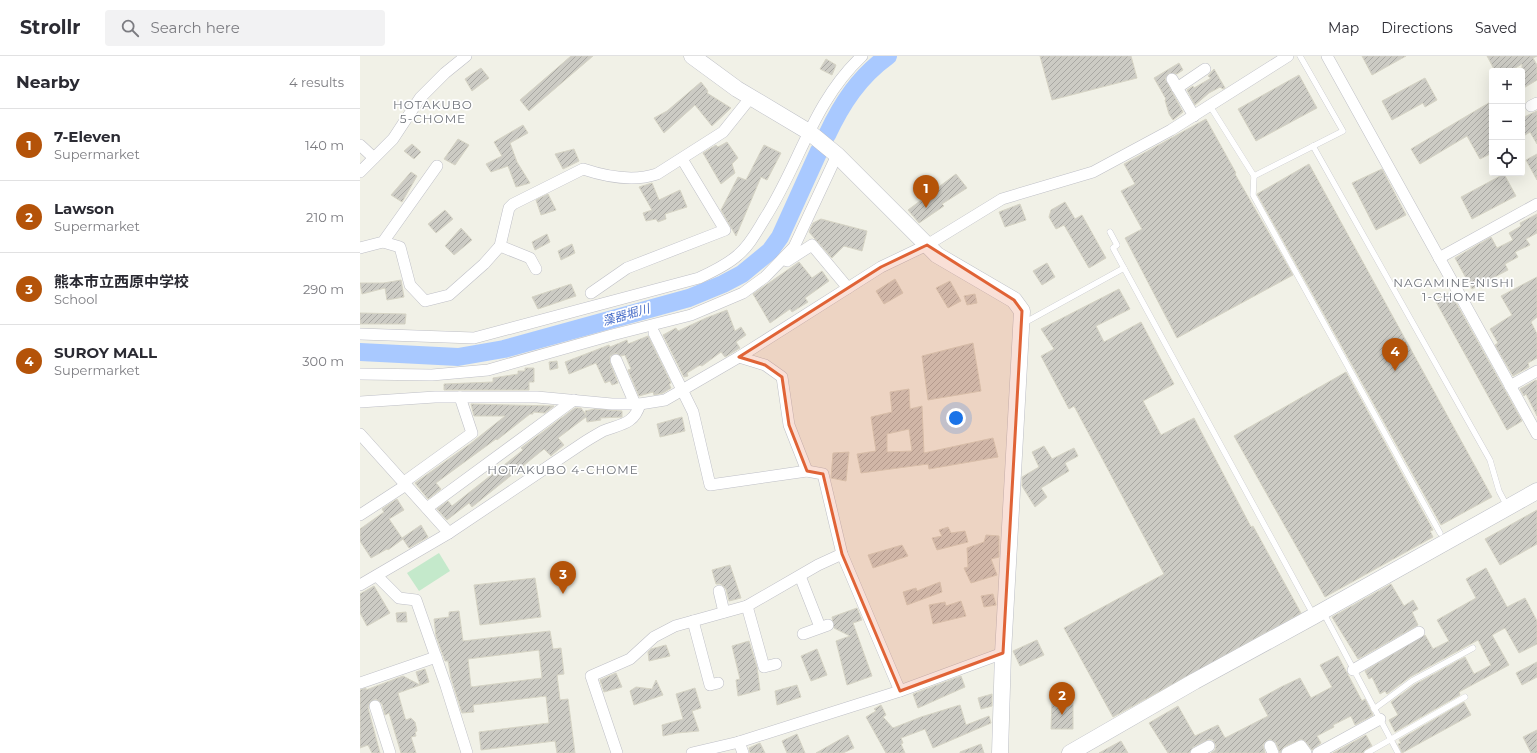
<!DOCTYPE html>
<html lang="en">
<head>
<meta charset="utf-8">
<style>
	body { margin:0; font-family:Montserrat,"Noto Sans JP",sans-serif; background:#f2f2f3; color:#2b2b33 }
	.controls { position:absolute; right:12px; top:12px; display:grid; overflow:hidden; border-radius:4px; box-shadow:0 4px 16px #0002 }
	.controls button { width:36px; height:36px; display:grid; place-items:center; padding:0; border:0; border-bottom:1px solid #e1e1e2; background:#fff; color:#2b2b33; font:20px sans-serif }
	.you { position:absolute; left:596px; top:362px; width:14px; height:14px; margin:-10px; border:3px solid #fff; border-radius:50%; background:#1a73e8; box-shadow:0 0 0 6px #1a73e833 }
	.badge { display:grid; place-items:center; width:26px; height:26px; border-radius:50%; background:#b45309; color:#fff; font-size:13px; font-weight:700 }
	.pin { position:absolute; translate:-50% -33px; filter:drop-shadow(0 1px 2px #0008) }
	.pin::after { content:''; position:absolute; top:21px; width:14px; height:12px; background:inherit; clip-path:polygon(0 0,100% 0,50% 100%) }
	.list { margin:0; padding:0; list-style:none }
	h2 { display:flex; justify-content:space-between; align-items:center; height:52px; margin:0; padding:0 16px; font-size:17px }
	h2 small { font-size:13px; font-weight:400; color:#7c7c81 }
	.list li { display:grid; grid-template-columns:26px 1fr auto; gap:12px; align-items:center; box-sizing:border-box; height:72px; padding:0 16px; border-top:1px solid #e1e1e2 }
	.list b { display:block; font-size:15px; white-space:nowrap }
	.list p { margin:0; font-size:13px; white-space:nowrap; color:#7c7c81 }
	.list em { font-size:13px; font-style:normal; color:#7c7c81 }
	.icon { flex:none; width:22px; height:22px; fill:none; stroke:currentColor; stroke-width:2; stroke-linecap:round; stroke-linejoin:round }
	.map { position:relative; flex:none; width:1177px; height:697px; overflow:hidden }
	header { display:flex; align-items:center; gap:24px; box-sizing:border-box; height:56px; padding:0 20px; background:#fff; border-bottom:1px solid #e1e1e2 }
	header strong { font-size:19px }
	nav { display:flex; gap:22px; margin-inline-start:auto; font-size:14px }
	.search { width:280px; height:36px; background:#f2f2f3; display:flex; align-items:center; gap:10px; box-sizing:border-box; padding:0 14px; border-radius:4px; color:#7c7c81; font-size:15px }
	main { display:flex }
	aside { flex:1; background:#fff }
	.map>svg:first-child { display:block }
	.grass { fill:#c4e9cb }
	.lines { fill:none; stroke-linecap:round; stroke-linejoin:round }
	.river { stroke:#a9c9ff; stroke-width:18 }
	.building { fill:url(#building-hatch); stroke:#d6d4c5; fill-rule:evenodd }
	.lane-casing { stroke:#bebfc6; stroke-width:6 }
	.street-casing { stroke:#bebfc6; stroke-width:12 }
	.secondary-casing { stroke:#bcbec5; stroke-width:17 }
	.lane { stroke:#fff; stroke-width:5.5 }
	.street { stroke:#fff; stroke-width:11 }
	.secondary { stroke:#fff; stroke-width:16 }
	.marked { fill:#e06336; fill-opacity:0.2; stroke:#e06336; stroke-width:3; stroke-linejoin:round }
	.labels { text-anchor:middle; stroke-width:3.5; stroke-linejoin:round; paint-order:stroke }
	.neighbourhood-label { font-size:12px; letter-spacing:1px; fill:#6f737a; stroke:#fff }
	.water-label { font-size:12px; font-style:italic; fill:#476dc8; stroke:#fff }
</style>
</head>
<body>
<header>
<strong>Strollr</strong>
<div class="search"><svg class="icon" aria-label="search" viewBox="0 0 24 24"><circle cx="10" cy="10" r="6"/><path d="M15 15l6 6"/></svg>Search here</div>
<nav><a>Map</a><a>Directions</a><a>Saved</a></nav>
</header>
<main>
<aside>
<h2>Nearby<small>4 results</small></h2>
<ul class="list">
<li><span class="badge">1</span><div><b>7-Eleven</b><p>Supermarket</p></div><em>140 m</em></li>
<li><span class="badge">2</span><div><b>Lawson</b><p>Supermarket</p></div><em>210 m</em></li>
<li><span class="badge">3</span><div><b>熊本市立西原中学校</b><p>School</p></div><em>290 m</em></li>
<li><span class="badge">4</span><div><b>SUROY MALL</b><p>Supermarket</p></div><em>300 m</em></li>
</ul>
</aside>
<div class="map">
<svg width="1177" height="697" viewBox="0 0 1177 697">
	<defs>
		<pattern id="building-hatch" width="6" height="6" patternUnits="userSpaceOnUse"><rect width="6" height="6" fill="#cccbc4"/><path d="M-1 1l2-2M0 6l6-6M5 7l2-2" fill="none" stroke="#a9a8a3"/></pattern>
	</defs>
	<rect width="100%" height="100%" fill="#f1f1e7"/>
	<polygon class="grass" points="79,497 90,515 59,535 47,517"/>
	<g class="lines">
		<g class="river">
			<path d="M467,79c15,-32 32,-58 61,-79"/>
			<polyline points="0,296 98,301 144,293 329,242 363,228 382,218 410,195 420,181 459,95"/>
		</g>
	</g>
	<g class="building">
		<polygon points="211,0 233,0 169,55 160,44"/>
		<polygon points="680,0 771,0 777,22 692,44"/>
		<polygon points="1002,0 1046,0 1012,19"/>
		<polygon points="1127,0 1177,0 1173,2 1177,9 1177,24 1162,33 1162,8 1150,15 1135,15"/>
		<polygon points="466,3 476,9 472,19 460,13"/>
		<polygon points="819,7 823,14 817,18 809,17 805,23 823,56 813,64 809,58 805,44 806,43 794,22"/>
		<polygon points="121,12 129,22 112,35 105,23"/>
		<polygon points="854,13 865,32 863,33 860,31 849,37 835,49 827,34 833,30 834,32 851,22 848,20"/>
		<polygon points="939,19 957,52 896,85 878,53"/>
		<polygon points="1065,22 1077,44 1065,51 1063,47 1032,64 1022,45"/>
		<polygon points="341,26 348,35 347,37 371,52 352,70 335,49 304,77 294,62 307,55"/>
		<polygon points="1132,45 1132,97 1120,103 1107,80 1060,108 1051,93"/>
		<polygon points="1177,55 1177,88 1170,76 1162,81 1162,62"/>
		<polygon points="846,63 876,117 875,118 933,219 817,282 765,182 782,173 761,135 775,128 764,108"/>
		<polygon points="163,69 168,77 150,87 157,106 170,127 156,131 148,110 131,116 126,108 142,100 134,86"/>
		<polygon points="98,83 109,89 95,109 84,103"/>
		<polygon points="367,86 378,102 372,108 375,117 361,128 343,97 356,89 358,91"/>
		<polygon points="52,88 61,96 54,103 44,95"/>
		<polygon points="404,89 421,97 407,124 401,121 376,180 361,154 378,121 386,124"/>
		<polygon points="214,93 219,105 203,113 195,98"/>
		<polygon points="1177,98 1177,124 1166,104"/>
		<polygon points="949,108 1132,441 1081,469 897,138"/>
		<polygon points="1022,113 1046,159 1016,174 992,127"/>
		<polygon points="51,116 57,120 42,146 31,139"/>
		<polygon points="596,118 607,132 582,148 584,150 559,167 548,154"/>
		<polygon points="1144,118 1156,140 1112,163 1101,141"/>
		<polygon points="292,127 299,144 320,134 327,151 305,158 306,163 298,166 296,163 286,165 283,157 292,154 279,131"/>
		<polygon points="188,138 196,154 181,159 176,144"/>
		<polygon points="705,146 715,163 722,159 746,202 729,212 704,169 696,173 689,161 691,154"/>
		<polygon points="660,148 666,164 645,171 639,156"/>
		<polygon points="85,154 93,163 76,177 68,168"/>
		<polygon points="1177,158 1177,177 1166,183 1170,189 1155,196 1158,201 1145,208 1148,214 1112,233 1095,202 1131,181 1137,192 1153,184 1149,177 1161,170 1160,167"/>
		<polygon points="461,163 507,175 502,195 484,190 472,202 449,176 453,167"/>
		<polygon points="101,172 112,184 94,199 85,190"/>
		<polygon points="187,178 190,186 175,194 172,186"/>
		<polygon points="212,188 215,197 201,204 198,195"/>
		<polygon points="439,206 452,222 462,215 469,225 445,242 448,246 432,256 430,253 410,267 393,238"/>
		<polygon points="687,207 695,221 682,229 673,215"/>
		<polygon points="1177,221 1177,261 1171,266 1177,278 1177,302 1168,307 1169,311 1153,320 1135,289 1138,287 1130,273 1152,259 1141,240"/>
		<polygon points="535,223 543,237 524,248 516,235"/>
		<polygon points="41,224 44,241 27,244 25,232 2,238 0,227 24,227"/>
		<polygon points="590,225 601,245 588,252 576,232"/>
		<polygon points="211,228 216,240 178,253 172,241"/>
		<polygon points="759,233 770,253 736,270 744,286 781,266 814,328 783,345 801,379 834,362 891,471 893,470 941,557 753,661 704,572 804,518 714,350 709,353 681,300 694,293 681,273"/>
		<polygon points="1090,236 1162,365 1147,374 1075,244"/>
		<polygon points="615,238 617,247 607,249 604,240"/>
		<polygon points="367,254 375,275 381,271 386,279 376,286 380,292 365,301 361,296 342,310 340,309 327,317 328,320 324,321 303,279 316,272 318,275 346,262"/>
		<polygon points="0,257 46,258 45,268 0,268"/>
		<polygon points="288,280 311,327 309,328 311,332 303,337 294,339 293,336 279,340 268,314 271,313 265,299 261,300 256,297 250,300 250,307 258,327 252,329 250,325 245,327 236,307 209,318 205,306 249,289 250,291 267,284 268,288"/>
		<polygon points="613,287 621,335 568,344 562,300"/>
		<polygon points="197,305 198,312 190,314 189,306"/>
		<polygon points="165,312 174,312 174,326 169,326 169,334 84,334 84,328 133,326 133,322 158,318 158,315 165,315"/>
		<polygon points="986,316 1073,474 1070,475 1073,481 965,541 874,380"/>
		<polygon points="1176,324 1177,325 1177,360 1166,338 1164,340 1160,333"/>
		<path d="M549,333l1,20 12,-3 2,47 69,-15 5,19 -69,12 -1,-5 -67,9 -4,-19 19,-3 -5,-34 21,-5 -2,-20zM549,373l3,22 -25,1v-18z"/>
		<polygon points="111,348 194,350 185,357 173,356 173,358 170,358 137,384 136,383 95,413 76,427 81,433 68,443 55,427 110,388 145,360 114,360"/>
		<polygon points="215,352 221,352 226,359 225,355 235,353 262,355 262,361 240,362 241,364 227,366 226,361 198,382 204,389 193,398 191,400 184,393 112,451 109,447 87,464 77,453 88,445 92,450 163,394 161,392"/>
		<polygon points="322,361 325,375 300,381 297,368"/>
		<polygon points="684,390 692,403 714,392 718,400 705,407 709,415 681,432 687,441 675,451 662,430 662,421 679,411 672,396"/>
		<polygon points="489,396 486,425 471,422 473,397"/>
		<polygon points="37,443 44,454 29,463 42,482 61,469 68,481 49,492 43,483 28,494 27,493 11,502 0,485 0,473 24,456 22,453"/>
		<polygon points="1177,454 1177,488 1140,509 1125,483"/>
		<polygon points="588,471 591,477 605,475 608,486 577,494 572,482 582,480 579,474"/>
		<polygon points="626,479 639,480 639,501 631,503 637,519 611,527 604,512 608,511 607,492 624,486"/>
		<polygon points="542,489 548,500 513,512 508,499"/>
		<polygon points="370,509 381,542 369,545 366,533 361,528 356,528 352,514"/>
		<polygon points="1126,512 1147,551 1165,542 1177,565 1177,588 1159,597 1145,572 1132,579 1149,609 1099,636 1100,639 1035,676 1029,664 1038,659 1031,646 1054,629 1105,601 1114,618 1131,609 1118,584 1050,621 1027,638 1025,635 1020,638 1012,621 1009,623 1005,615 1065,579 1073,593 1089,585 1077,564 1116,542 1106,523"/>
		<polygon points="175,522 181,561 120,569 114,529"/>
		<polygon points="580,526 582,536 547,549 543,536 556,532 557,535"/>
		<polygon points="1031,528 1044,550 1053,544 1058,553 1052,556 1058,569 998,603 972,561"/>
		<polygon points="14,530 30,557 7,570 0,557 0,538"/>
		<polygon points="633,538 636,549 624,551 621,540"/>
		<polygon points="601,545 606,560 573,568 569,549 585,546 586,550"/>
		<polygon points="497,552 502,564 493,567 512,620 487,629 476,585 490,580 474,572 472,561"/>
		<path d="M99,555l4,30 87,-10 3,18 8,-1 3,26 -7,1 3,25 8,-1 7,54h-18l-2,-12 -74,9 -2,-18 70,-9 -3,-27 -73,9 1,7 -12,1 -11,-35 -3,-17h-3l-9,-25 -2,-17 15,-2v-5zM179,594l3,28 -71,9 -3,-28z"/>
		<polygon points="46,556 47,566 37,566 36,557"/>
		<polygon points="677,584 684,599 660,610 653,595"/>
		<polygon points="389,585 397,611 400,634 378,640 376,624 380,623 372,590"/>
		<polygon points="306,589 310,600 289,605 288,596 291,593"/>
		<polygon points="457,593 467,619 451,625 441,600"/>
		<polygon points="978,600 1002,645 1005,643 1013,659 995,669 991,660 973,669 974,671 957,680 961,687 952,694 946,686 941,683 924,691 920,697 916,687 910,683 905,686 903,689 905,697 851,697 855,694 856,690 853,684 849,683 833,691 829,697 808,697 789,667 818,650 835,680 858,669 865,682 908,660 899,643 921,631 940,622 951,642 972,631 960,609"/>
		<polygon points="1177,606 1177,621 1162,629 1156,617"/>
		<polygon points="65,613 69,626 38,637 45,662 46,664 51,662 55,666 57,675 55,676 56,680 51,681 56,697 41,697 29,657 25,659 22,648 16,643 10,646 8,652 20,697 12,697 8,689 0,692 0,634 6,632 6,634 43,620 60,629 56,616"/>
		<polygon points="256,617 262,631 244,636 240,624"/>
		<polygon points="601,620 605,631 558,652 553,638"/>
		<polygon points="296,624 303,639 274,649 270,635 276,631 292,633"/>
		<polygon points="437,629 441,641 417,649 415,635"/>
		<polygon points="335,632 341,652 332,655 339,675 317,677 303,680 302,669 323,663 316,638"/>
		<polygon points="632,638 632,650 621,653 618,642"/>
		<polygon points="692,645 713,646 713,673 691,673"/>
		<polygon points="1104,646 1111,659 1042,697 1038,688 1041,687 1039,684"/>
		<polygon points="521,649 526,659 523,661 533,672 561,661 600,649 606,669 629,660 631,667 573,692 565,673 541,682 543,687 541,688 545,697 526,697 506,661 516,655 514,653"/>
		<polygon points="1177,674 1177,697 1171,697 1163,681"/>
		<polygon points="437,678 445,697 427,697 422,685"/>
		<polygon points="488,679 494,692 483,697 456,697"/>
		<polygon points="1006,679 1012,690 1005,694 1003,697 973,697"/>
		<polygon points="761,685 768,697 739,697"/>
		<polygon points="400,687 405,697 390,697 389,692"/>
		<polygon points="621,688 624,697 600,697 600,696"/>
	</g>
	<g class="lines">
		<defs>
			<g id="lane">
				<polyline points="850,50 894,120 983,75 940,0"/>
				<polyline points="953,90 1130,404 1139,435 1147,450"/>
				<polyline points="894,120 893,139 1080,477"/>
				<polyline points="750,176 757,189 753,192 953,558"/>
				<polyline points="664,267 764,212"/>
				<polyline points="963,556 1038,697"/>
				<polyline points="1014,653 1052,625 1113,592"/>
				<polyline points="1007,697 1105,641"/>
			</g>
			<g id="street">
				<polyline points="967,0 1177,378"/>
				<polyline points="812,23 834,60"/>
				<polyline points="817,32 845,13"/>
				<polyline points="1171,50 1177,47"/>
				<polyline points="0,89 14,102"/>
				<polyline points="0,116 33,83 60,42 85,17 106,0"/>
				<path d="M23,186l17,5 10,38 15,16 24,-6 35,-31 16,-18 9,-38 4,-4 70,-35c24,8 50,13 74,5l66,-42 28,-35"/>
				<polyline points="140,190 170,202 176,213"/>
				<polyline points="0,192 23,186 77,110"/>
				<polyline points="1079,202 1177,148"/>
				<polyline points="427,205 452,189 488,232"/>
				<polyline points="231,237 267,212 365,174 322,103"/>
				<polyline points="294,277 333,356 350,429 447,415 463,418 482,498 540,635"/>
				<path d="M0,278l114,4 225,-60c13,-6 28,-13 39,-23 12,-10 19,-24 27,-37 35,-55 48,-116 97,-162"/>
				<polyline points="379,301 405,309 422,321 429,369 447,415"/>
				<polyline points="256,304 275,348"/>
				<polyline points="0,318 72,319 128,314 252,279 331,259 383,237 405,221 434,191 477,99"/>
				<polyline points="1150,330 1177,315"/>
				<polyline points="0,346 75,341 177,341 252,348 280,348 305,344 379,301 521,211 567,189 642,143 733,116 811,74 928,0"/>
				<polyline points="0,378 89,477"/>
				<polyline points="44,426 112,377 100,341"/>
				<polyline points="67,452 214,344"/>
				<polyline points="0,459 46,429"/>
				<polyline points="17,520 39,542 56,544 86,630 107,697"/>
				<polyline points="440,520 460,571"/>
				<path d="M0,529l89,-52 134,-90c6,-4 13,-8 20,-12 17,-7 31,-6 37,-27"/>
				<polyline points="359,535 364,556"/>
				<polyline points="387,550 404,611 416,608"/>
				<polyline points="333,565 350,629 358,627"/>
				<polyline points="443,578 468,569"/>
				<polyline points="993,614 1059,576"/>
				<polyline points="0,627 76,601"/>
				<polyline points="15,650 30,697"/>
				<polyline points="379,686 383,697"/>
				<polyline points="910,690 913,697"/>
				<polyline points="257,697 231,620 270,603 294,581 315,570 387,550 458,509 482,498"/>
				<polyline points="332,697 379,686 540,635 643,597"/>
				<polyline points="836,697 849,690"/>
				<polyline points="927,697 941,690 946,697"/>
				<polyline points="958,697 1020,663"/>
			</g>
			<g id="secondary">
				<polyline points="332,0 377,33 449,76 477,99 577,199 654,244 662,255 643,597 640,697"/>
				<polyline points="710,697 835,625 954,560 1177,435"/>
			</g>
		</defs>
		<use href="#lane" class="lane-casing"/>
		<use href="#street" class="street-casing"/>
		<use href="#secondary" class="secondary-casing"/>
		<use href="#lane" class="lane"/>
		<use href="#street" class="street"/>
		<use href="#secondary" class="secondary"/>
	</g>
	<path class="marked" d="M567,189l87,55 8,11 -19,342 -103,38 -58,-137 -19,-80 -16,-3 -18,-46 -7,-48 -17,-12 -26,-8 142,-90z"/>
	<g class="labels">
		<g class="neighbourhood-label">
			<text x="73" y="53">HOTAKUBO<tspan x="73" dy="14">5-CHOME</tspan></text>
			<text x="1094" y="231">NAGAMINE-NISHI<tspan x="1094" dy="14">1-CHOME</tspan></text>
			<text x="203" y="418">HOTAKUBO 4-CHOME</text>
		</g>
		<g class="water-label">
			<text transform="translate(266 259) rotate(-16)" y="4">藻器堀川</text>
		</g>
	</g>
</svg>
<div class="controls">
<button>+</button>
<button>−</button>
<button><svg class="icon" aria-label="locate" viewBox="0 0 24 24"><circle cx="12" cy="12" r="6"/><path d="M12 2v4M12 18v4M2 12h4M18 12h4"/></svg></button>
</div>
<div class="you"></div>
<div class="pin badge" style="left:566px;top:152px">1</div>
<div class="pin badge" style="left:702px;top:659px">2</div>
<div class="pin badge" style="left:203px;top:538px">3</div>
<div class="pin badge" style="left:1035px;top:315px">4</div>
</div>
</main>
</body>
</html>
